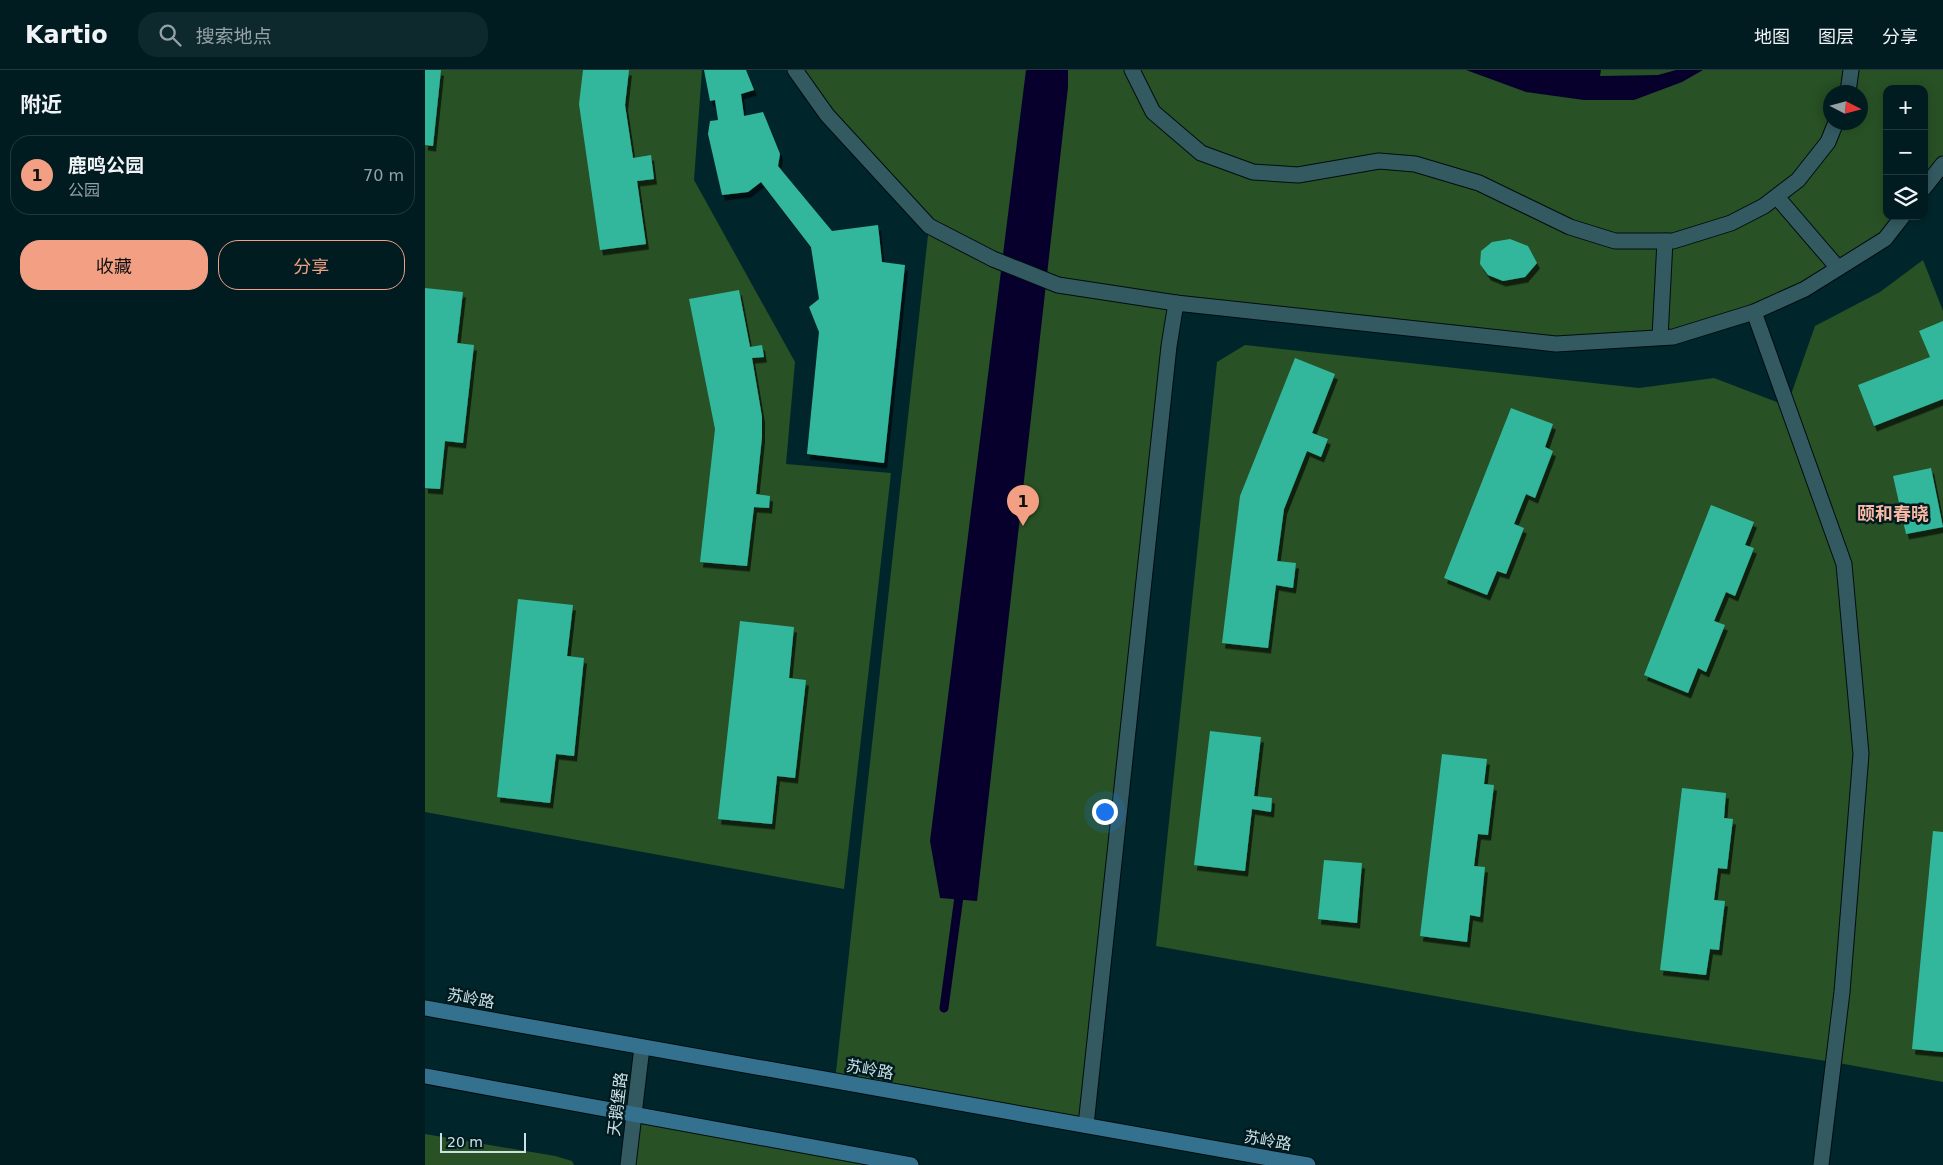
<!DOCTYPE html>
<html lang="zh">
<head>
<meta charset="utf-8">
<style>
	body { margin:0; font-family:"DejaVu Sans","Noto Sans SC",sans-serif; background:#0e292e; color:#f1f3f6 }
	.controls { position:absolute; right:15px; top:15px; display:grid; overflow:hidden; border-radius:10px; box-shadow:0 2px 12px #0003 }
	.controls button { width:45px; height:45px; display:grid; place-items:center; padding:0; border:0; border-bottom:1px solid #223a3f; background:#001c21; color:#f1f3f6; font:25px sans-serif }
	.compass { position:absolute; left:1398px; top:15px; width:45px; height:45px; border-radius:50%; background:#001c21; box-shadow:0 2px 12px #0003; rotate:96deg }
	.scale { position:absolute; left:15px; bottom:12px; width:86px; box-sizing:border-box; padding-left:5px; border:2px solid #cde1e5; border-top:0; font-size:14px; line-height:18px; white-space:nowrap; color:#cde1e5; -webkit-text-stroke:4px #001b20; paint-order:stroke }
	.you { position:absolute; left:679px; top:741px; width:18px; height:18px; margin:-12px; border:4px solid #fff; border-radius:50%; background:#1a73e8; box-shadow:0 0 0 8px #1a73e833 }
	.badge { display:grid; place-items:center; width:32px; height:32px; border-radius:50%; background:#f39f83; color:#111; font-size:16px; font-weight:700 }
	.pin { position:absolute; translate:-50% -41px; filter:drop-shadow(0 1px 2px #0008) }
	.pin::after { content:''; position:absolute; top:26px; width:18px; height:15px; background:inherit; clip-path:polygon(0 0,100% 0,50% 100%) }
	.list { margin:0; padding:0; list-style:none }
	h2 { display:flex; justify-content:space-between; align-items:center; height:65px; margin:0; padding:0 20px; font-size:21px }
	h2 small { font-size:16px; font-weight:400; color:#95a1a5 }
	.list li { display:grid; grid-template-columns:32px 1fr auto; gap:15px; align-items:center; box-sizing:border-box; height:80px; margin:0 10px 10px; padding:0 10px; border:1px solid #223a3f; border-radius:20px }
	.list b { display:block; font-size:19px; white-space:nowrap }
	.list p { margin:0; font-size:16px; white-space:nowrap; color:#95a1a5 }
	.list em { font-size:16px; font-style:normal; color:#95a1a5 }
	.actions { display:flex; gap:10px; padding:15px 20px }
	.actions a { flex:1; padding:11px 0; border:1px solid #f39f83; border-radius:20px; text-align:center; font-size:18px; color:#f39f83 }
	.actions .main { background:#f39f83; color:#111 }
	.icon { flex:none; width:28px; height:28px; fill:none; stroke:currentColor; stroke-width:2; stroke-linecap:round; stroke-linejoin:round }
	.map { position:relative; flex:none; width:1518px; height:1095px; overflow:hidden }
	header { display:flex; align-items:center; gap:30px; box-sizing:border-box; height:70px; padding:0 25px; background:#001c21; border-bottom:1px solid #223a3f }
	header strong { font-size:24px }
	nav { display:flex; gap:28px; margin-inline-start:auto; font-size:18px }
	.search { width:350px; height:45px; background:#0e292e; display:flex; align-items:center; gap:12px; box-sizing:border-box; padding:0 18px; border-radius:20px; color:#95a1a5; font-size:19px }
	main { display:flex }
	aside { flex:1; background:#001c21 }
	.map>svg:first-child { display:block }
	.green { fill:#285125; fill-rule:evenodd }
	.water { fill:#07002d }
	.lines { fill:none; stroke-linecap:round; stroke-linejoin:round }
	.stream { stroke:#07002d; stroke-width:9 }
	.building { fill:#33b69c; filter:url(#shadow) }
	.street-casing { stroke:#000d10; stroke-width:17 }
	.secondary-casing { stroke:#000d10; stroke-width:17 }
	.street { stroke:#345a61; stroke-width:15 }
	.secondary { stroke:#34718f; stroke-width:15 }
	.labels { text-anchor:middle; stroke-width:5; stroke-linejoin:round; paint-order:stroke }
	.street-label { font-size:16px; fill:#cde1e5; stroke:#001b20 }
	.neighbourhood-label { font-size:18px; font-weight:bold; fill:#f8b8a3; stroke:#001b20 }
</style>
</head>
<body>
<header>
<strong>Kartio</strong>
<div class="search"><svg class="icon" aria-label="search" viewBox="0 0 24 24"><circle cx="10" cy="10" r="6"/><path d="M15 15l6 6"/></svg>搜索地点</div>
<nav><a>地图</a><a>图层</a><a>分享</a></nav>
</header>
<main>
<aside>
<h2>附近<small></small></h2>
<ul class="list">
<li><span class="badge">1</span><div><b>鹿鸣公园</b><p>公园</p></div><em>70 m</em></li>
</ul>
<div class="actions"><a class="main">收藏</a><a>分享</a></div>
</aside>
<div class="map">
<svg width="1518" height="1095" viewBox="0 0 1518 1095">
	<defs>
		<filter id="shadow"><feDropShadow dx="3" dy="5.5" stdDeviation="0" flood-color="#0009"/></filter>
	</defs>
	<rect width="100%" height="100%" fill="#00262c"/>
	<g class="green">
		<polygon points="0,0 277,0 269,110 370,292 361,394 466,403 419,819 0,742"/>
		<path d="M370,0h1148v94l-19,24v-99h-37v127h16l-18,23 -80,50 -132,48 -117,7 -380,-41 -90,822 -251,-44 94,-855zM1406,22h30v30h-30z"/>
		<polygon points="1498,190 1518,241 1518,1012 1408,992 1206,961 731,876 792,292 820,275 1214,318 1289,308 1362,336 1390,256 1455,222"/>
		<polygon points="209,1044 486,1095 203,1095"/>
		<polygon points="0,1064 130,1086 147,1091 149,1095 0,1095"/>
	</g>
	<g class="water">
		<polygon points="601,0 643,0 643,17 552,831 515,828 505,771"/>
		<polygon points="1041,0 1176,0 1175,6 1233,5 1251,0 1278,0 1257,12 1209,30 1159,30 1101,22"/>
	</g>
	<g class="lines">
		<polyline class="stream" points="519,938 535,819"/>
	</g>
	<g class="building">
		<polygon points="0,0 16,0 8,76 0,75"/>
		<polygon points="158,0 204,0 200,35 208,88 226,85 229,109 212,111 221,174 175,180 154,34"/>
		<polygon points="279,0 321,0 329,20 316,24 319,46 338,42 355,84 353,96 407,161 453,155 457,192 480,195 459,393 382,384 394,262 384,237 394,229 386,177 336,112 323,122 297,125 283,64 285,51 293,50 290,30 285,31"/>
		<polygon points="1085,169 1103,176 1112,193 1100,207 1078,211 1063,205 1055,194 1056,181 1067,172"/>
		<polygon points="0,218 38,222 32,273 49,275 38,373 20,371 15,419 0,418"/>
		<polygon points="314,220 325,277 337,275 339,287 327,288 337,347 337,367 331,424 345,426 344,438 329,437 322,496 275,492 290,359 264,229"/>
		<polygon points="1518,251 1518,329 1449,356 1433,315 1505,287 1494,261"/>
		<polygon points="870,288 910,304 887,363 903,369 896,387 882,381 859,439 852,491 871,493 868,518 851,515 843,578 797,573 815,426"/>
		<polygon points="1086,338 1128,354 1120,377 1128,381 1110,428 1101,424 1089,454 1099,458 1081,504 1072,501 1062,525 1019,508"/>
		<polygon points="1506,398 1518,457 1481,464 1468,406"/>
		<polygon points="1286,435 1329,452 1320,475 1329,478 1310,526 1301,522 1289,551 1300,555 1281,602 1273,598 1263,623 1219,605"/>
		<polygon points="93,529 148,535 142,586 159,588 149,686 131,684 125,733 72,727"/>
		<polygon points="315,551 369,557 364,608 381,610 370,708 352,706 347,754 293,749"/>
		<polygon points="785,661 836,667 829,726 847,728 846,742 827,739 820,801 769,795"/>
		<polygon points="1017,684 1062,689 1059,714 1069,715 1063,765 1053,764 1049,796 1060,797 1055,847 1045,845 1042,872 995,866"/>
		<polygon points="1257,718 1301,723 1299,748 1308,749 1302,799 1293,798 1289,830 1300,831 1294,880 1285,879 1281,905 1235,900"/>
		<polygon points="1508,761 1518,762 1518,982 1487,979"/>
		<polygon points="899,790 937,793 932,853 893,849"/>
	</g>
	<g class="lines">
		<defs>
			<g id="street">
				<polyline points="370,0 402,45 504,156 568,189 633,215 751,233"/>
				<polyline points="707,0 728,42 776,83 828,102 873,105 954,91 990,94 1054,113 1145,157 1190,171 1248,171 1306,153 1339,136 1373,110 1403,72 1411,52"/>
				<polyline points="1423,22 1426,0"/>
				<polyline points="1499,118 1518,94"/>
				<polyline points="1352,127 1413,198"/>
				<polyline points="1329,242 1419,494 1436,684 1417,922 1396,1095"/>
				<polyline points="1235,267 1240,171"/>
				<polyline points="661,1055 744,276 751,233 1131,274 1248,267 1329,242 1380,219 1460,169 1478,146"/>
				<polyline points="203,1095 217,977"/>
			</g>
			<g id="secondary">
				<polyline points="0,938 883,1095"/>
				<polyline points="0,1006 486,1095"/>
			</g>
		</defs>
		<use href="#street" class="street-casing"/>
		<use href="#secondary" class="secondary-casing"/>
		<use href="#street" class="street"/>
		<use href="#secondary" class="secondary"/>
	</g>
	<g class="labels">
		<g class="street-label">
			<text transform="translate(46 928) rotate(10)" y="6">苏岭路</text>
			<text transform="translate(445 999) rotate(10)" y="6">苏岭路</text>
			<text transform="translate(192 1034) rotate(-83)" y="6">天鹅堡路</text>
			<text transform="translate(843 1070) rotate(10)" y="6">苏岭路</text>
		</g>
		<g class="neighbourhood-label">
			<text x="1468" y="450">颐和春晓</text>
		</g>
	</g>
</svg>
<div class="controls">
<button>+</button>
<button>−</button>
<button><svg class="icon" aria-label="layers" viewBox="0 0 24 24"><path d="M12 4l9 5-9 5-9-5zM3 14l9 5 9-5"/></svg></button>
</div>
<svg class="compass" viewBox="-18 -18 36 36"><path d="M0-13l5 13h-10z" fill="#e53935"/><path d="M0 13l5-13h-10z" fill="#95a1a5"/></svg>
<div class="scale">20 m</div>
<div class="you"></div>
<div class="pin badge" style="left:598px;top:456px">1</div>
</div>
</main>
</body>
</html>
